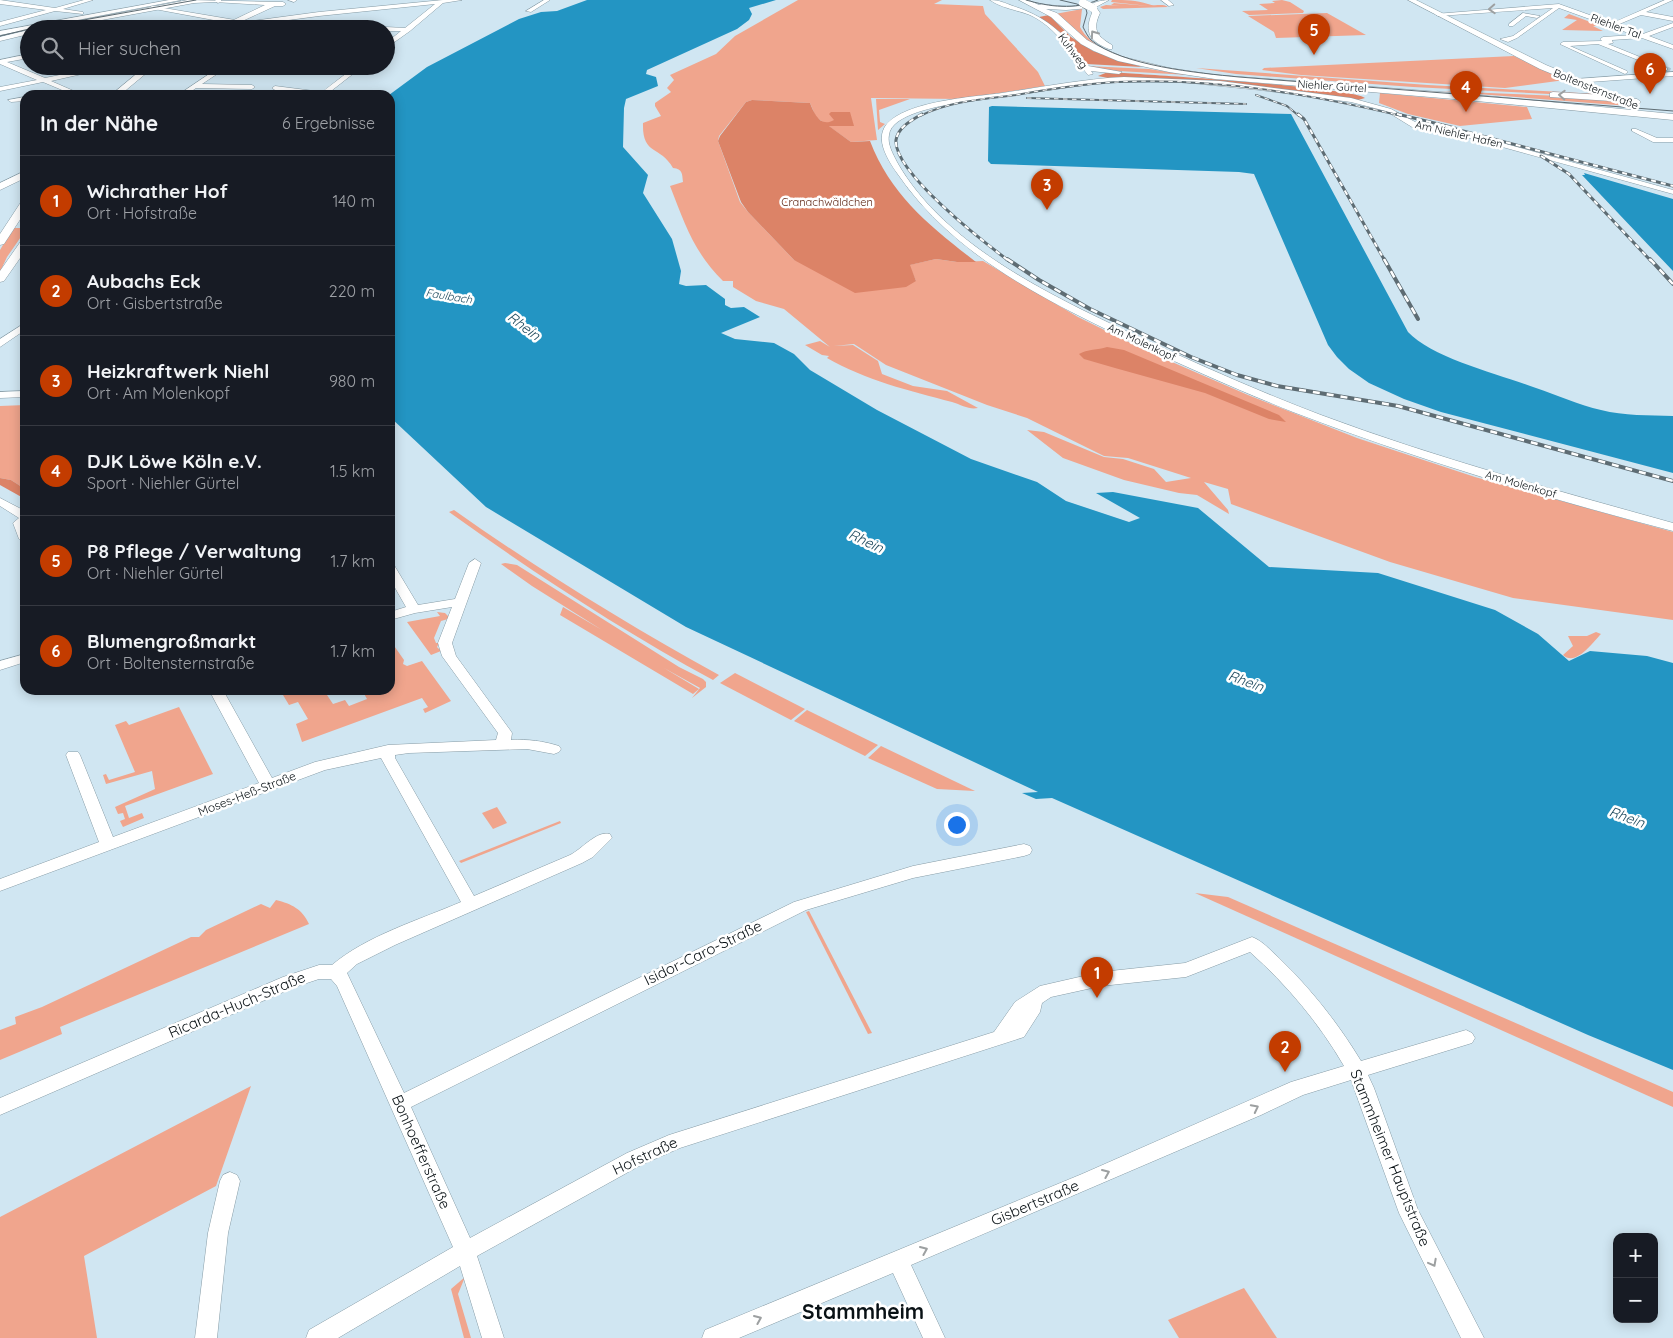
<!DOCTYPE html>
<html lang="de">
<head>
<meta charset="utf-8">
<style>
	body { margin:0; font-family:Quicksand,sans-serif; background:#20242c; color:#f1f3f6 }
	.controls { position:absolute; right:15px; bottom:15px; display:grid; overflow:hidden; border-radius:10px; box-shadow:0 2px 12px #0003 }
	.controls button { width:45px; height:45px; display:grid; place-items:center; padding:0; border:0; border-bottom:1px solid #363941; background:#171b24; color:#f1f3f6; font:25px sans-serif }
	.you { position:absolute; left:956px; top:824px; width:18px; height:18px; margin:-12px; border:4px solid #fff; border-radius:50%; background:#1a73e8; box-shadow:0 0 0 8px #1a73e833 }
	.badge { display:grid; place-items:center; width:32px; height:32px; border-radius:50%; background:#c33c00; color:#fff; font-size:16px; font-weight:700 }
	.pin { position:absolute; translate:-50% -41px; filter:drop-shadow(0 1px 2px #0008) }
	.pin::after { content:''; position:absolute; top:26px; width:18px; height:15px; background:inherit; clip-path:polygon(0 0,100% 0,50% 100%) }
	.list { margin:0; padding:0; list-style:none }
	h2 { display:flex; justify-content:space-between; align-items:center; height:65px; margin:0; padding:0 20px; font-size:21px }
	h2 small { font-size:16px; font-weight:400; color:#9ea1a6 }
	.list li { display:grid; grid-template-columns:32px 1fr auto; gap:15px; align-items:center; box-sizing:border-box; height:90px; padding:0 20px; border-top:1px solid #363941 }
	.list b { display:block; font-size:19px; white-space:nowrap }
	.list p { margin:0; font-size:16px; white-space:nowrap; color:#9ea1a6 }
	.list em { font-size:16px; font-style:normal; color:#9ea1a6 }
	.icon { flex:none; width:28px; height:28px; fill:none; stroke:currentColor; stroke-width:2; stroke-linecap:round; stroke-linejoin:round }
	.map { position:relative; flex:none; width:1673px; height:1338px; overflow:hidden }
	.search { position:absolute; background:#171b24; box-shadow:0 2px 12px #0003; left:20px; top:20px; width:375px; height:55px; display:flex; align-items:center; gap:12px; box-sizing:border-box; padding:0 18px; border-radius:28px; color:#9ea1a6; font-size:19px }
	.panel { position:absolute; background:#171b24; box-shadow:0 2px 12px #0003; left:20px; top:90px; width:375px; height:605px; border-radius:15px }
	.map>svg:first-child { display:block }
	.green { fill:#f0a58d }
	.forest { fill:#dc8367 }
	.water { fill:#2395c3 }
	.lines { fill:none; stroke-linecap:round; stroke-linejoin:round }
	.minor-tunnel { stroke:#b2c6d1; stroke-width:6; stroke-dasharray:6 3; stroke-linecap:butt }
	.minor-casing { stroke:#879ca6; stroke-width:1 }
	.major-casing { stroke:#879ca6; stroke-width:1 }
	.minor { fill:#fff; fill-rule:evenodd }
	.major { fill:#fff; fill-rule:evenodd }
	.tram { stroke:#5e6c73; stroke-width:1 }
	.rail-far2-casing { stroke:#5e6c73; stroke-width:2 }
	.rail-far1-casing { stroke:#5e6c73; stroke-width:3 }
	.rail-casing { stroke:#5e6c73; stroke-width:4 }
	.rail-far2 { stroke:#fff; stroke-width:1; stroke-dasharray:4.5; stroke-linecap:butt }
	.rail-far1 { stroke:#fff; stroke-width:2; stroke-dasharray:5; stroke-linecap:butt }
	.rail { stroke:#fff; stroke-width:2.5; stroke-dasharray:7; stroke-linecap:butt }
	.major-bridge-casing { stroke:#879ca6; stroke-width:8; stroke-linecap:butt }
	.major-bridge { stroke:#fff; stroke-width:8 }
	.oneway { stroke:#9da0a1 }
	.labels { text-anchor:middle; stroke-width:5; stroke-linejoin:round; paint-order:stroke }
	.far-street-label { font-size:11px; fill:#091115; stroke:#fff }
	.far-park-label { font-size:11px; fill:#581f0d; stroke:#fff }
	.far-water-label { font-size:11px; font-style:italic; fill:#1c485c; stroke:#fff }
	.street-label { font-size:12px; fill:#091115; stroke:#fff }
	.water-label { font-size:14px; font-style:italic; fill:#1c485c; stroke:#fff }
	.near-street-label { font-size:15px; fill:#091115; stroke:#fff }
	.near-district-label { font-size:21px; font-weight:bold; fill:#091115; stroke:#fff }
</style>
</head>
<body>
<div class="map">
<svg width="1673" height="1338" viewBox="0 0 1673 1338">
	<rect width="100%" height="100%" fill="#d0e6f2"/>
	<g class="green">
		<path d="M798,0h144l-8,4 49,2 2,8 53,58 7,14 -84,13 -90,-1 6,42 -26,2 -35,-25 -6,-14 -58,-3 -6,2 -27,34 -1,5 22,61 8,10 46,48 122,21 -7,-16 27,-6 21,3 26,-1 95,56 71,35 99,43 109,43 118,39 198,55v88l-160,-22 -123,-36 -159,-58 -3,-15 -24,-7 24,28 1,4 -32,-19 -18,-2 -55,-13 -61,-22 -36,-28 17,2 60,25 19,2 31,10 12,13 25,-4 -63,-20 -24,-2 -77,-38 -40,-13 -101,-40 -32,-21 -20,2 19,-1 25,16 4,13 31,12 34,5 31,17c-9,2 -16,-3 -26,-6 -42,-11 -87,-22 -125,-44l2,-2 -7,-1 -17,-10 15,-4 10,6 -46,-38 -28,-8 -23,-14v-6h-10c-30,-30 -38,-57 -53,-95l13,-4c-1,-8 0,-13 -10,-14 -13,-23 -31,-12 -30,-45l18,-7 -6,-10v-3l16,-11 -4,-4 7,-8 -4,-5 46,-21 19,-18z"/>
		<path d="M1112,0c14,0 24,0 36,4 7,3 14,-1 20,3l-65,2 -3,-2 6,-2 15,1 -10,-1 3,-2 35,3 -38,-4z"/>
		<polygon points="1282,0 1290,2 1304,11 1303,13 1249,15 1242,11 1268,10 1259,4 1275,3 1272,1"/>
		<path d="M1082,9l-2,18c11,21 36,27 57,34l-20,-5 -31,-14 -31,-28z"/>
		<polygon points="1327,13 1366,35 1276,38 1274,32 1248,16"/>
		<polygon points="1569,14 1601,26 1593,26 1603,31 1562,30 1577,20 1564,18"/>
		<polygon points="1514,56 1565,80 1505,88 1301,75 1262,70 1264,68"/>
		<polygon points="1087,66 1149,69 1189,75 1101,70"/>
		<polygon points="1196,68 1428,85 1600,94 1589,96 1413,87 1236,74"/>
		<polygon points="1439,91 1608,98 1629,106"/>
		<polygon points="1380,93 1527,107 1532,119 1460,126 1408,114 1379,103"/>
		<polygon points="876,99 910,99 879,110 880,122 885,124 878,130"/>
		<polygon points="13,228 25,228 25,231 7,257 0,272 0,250"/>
		<polygon points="25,405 25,489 11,480 0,478 0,406"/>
		<path d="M454,510c85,60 174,115 265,165l-6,5c-92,-50 -179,-107 -264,-168z"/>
		<polygon points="505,563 517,565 679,667 703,679 706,682 706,687 692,698 700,688 664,668 699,689 693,694 560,615 563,607 602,630 532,586 501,564"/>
		<polygon points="437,612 445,613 449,617 448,619 441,621 434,638 436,643 439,643 437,647 441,651 431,655 407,622 440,616"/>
		<path d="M1596,632l5,2c-8,8 -25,33 -38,21l10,-9 -5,-10h19z"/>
		<polygon points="390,640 404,660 403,664 407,666 422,661 451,701 425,713 423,709 428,707 422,698 302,742 296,724 308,719 298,702 289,705 280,690 329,690 327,695 333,704 345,700 349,706 367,699 362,690 390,690"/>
		<polygon points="735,673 805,709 791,720 720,683"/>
		<polygon points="179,707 213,774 125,806 129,818 142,813 144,818 123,827 120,821 125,819 123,813 118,814 115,807 155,789 152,771 106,784 103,775 106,774 109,780 135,772 115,725 126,721 129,725"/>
		<polygon points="807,710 878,745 865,756 794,721"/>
		<polygon points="881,746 975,791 937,789 868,758"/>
		<polygon points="497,807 507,823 493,829 482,813"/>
		<polygon points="560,821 561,823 461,863 459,861"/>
		<polygon points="1195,893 1228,897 1673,1092 1673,1107"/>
		<path d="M276,900c16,4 26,9 33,24l-249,103 2,7 -62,26v-30l16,-6 -1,-7 27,-10 149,-70h8l7,-7 55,-26 9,4z"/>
		<polygon points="809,911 872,1033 868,1034 806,912"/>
		<polygon points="251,1086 216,1186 84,1256 97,1338 0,1338 0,1217"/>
		<polygon points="465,1277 458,1294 471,1338 464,1338 451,1289"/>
		<polygon points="1244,1288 1277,1338 1179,1338 1168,1320"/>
	</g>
	<g class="forest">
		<polygon points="1049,15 1071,37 1093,51 1142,67 1086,64 1060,32 1039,17"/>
		<path d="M1108,72c30,2 246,15 257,26l-7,2 -145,-18 -105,-4 -10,-2z"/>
		<path d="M752,100l58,3c4,10 10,25 24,17l-5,-6 2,-2h19l4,14h-25l22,16 19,-1c21,55 61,86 106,121h-19l-21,-3 -26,6 6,16 -10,6 -51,6 -61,-33 -46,-48 -7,-10 -23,-61 2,-5 26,-34z"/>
		<path d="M1107,347l17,3 155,65 7,7 -17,-3 -64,-26 -90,-25 -31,-9 -5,-5c8,-5 19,-4 28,-7z"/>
		<polygon points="0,478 11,480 25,489 25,499 0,485"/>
	</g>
	<g class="water">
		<polygon points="587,0 776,0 749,8 752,14 749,20 737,29 647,70 646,74 656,77 658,86 626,99 624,108 623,147 648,175 643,193 672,239 681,271 679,284 686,286 706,285 725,299 725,305 731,308 744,307 760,317 721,333 735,339 774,343 794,354 810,370 877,410 971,459 1037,482 1066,501 1129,522 1140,518 1096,493 1113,492 1198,508 1269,567 1378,573 1495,610 1538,634 1569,661 1590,651 1647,656 1673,663 1673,1070 1588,1035 1052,798 1036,799 1022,793 1038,792 686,627 486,507 390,417 389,95 427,67 519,19 541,12 557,11"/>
		<path d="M992,106l299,8 117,218c24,26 93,43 128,56 21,7 43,17 65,22 23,6 48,5 72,6v57l-232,-61 -37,-13 -35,-16 -20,-14 -12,-12 -9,-12 -74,-171 -15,-2 -248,-8 -3,-3 1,-54z"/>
		<polygon points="1584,173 1673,199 1673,271 1582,175 1585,175"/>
	</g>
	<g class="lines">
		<polyline class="minor-tunnel" points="1665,69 1670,71"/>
		<defs>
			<g id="minor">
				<polygon points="0,0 55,8 84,0 93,0 63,9 83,12 83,14 55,11 0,26 0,22 46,10 0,4"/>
				<polygon points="169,0 181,0 0,35 0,31"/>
				<polygon points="215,0 221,0 221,1 218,3"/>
				<polygon points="288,0 297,0 294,2"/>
				<polygon points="443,0 462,0 443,3 410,31 386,48 386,43 401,31 386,31 386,29 349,29 287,24 290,22 405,28 435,4 319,16 236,27 233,25 235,24 149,8 152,6 235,20 237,23 319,12"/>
				<polygon points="544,0 550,0 531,12 526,11"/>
				<path d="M990,0c9,0 15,3 23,6 37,12 52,29 75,60l34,6 -3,2 -28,-3 2,3 -5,1c-16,-21 -32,-48 -58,-60 -13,-5 -29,-7 -40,-15z"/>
				<polygon points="1161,0 1168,0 1174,5 1169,6"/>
				<polygon points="1665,0 1673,0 1646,12 1673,17 1673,21 1641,15 1617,25 1643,34 1673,23 1673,27 1649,36 1673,45 1673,49 1642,38 1612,40 1613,43 1608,44 1667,68 1667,70 1663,70 1598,44 1570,46 1627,71 1628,72 1625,74 1560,44 1563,42 1602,41 1600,39 1603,37 1634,35 1559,8 1517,38 1508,42 1500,39 1513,36 1553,8 1438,16 1435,14 1559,4 1612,23"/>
				<polygon points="1523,13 1540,16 1537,18 1526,16 1513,26 1509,26 1509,24"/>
				<polygon points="29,54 29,58 7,62 45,78 103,66 117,66 51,81 83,95 74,95 43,82 0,91 0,87 37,80 0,64 0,60"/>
				<polygon points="221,66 229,66 202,84 252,85 255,87 252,89 196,88 186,95 178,95"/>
				<polygon points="356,66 363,66 326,95 275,90 272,88 275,86 322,92"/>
				<polygon points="1673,72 1673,76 1576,83 1573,81 1576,79"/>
				<path d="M1124,77l96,4 131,17 40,11 26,14 34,6 222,61v4l-225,-62 -36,-5 -26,-16 -35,-9 -91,-12 -79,-8h-74l-150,21c-17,3 -66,11 -68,32 -2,9 4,19 8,27 48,85 159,136 244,176 59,27 119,54 180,77 115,43 234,75 352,108v8c-128,-33 -257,-72 -380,-119 -53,-21 -104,-44 -156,-68 -88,-42 -183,-87 -240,-171 -9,-13 -22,-33 -11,-48 19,-24 87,-28 116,-32 41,-6 81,-14 122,-16z"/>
				<polygon points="25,97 25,101 11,102 8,100"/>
				<polygon points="1632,129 1636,129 1657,138 1673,138 1673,142 1653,142 1632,131"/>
				<polygon points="25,323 25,330 0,347 0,339"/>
				<polygon points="25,391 25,397 0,398 0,392"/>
				<polygon points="0,498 25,511 25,543 19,539 13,523 19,518 0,506"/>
				<path d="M475,559l6,4 -29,80 4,13 54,74 2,3 -1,7c17,-1 32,1 48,6l2,3 -2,3 -5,2 -27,-5 -118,4 -14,2v3l79,138 96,-41c12,-6 27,-25 40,-21l2,4 -19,19 -11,6 -187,82 -38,19 -10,9 57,120 390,-191 119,-36 111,-22 6,2 2,4 -2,4 -6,2 -111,22 -107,32 -395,197 59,131 157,-85 42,-18 325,-103 21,-30 25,-16 61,-14 84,-9 67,-26c11,4 19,14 27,21 32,31 59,65 82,103l105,-31 6,3 3,5 -3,5 -104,32 6,13 44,122 66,128h-23l-62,-125 -48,-133 -48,15 -42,20 -350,150 34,73h-22l-30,-65 -154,65h-37l3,-8 377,-156 209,-92 53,-16c-25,-43 -57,-81 -94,-114l-64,25 -85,9 -50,11 -9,6 -2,9 -16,25 -344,111 -39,17 -164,91 27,82h-22l-22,-72 -122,72h-32l3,-8 144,-83 -116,-261 -6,-7h-12l-24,8 -295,128v-17l283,-121 36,-12h13c34,-29 87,-45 129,-63l-80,-144 -56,12 -325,121v-12l99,-37 -33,-87 2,-3h10l2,3 33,82 146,-54 -50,-93h14l49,88 43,-16 73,-17 108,-5 2,-7 -56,-77 -4,-13 14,-36 -37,6 -25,7v-8l16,-5 -16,-28v-15l4,1 24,40 37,-6 14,-36z"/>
				<polygon points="25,654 25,662 0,670 0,661"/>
				<polygon points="230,1172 237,1175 240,1181 228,1233 217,1338 195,1338 208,1233 220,1181 223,1175"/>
			</g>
			<g id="major">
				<polygon points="188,0 283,2 286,4 283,6 275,6 225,29 215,29 265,5 214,2 194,3 53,29 36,29"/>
				<path d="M1019,0h9l11,5 3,-1c13,2 27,3 40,2 10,-2 18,-6 27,-6l-13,7 4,6c-8,17 -3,23 12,32v4h-3c-19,-7 -25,-17 -17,-36l-2,-5 -24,2 -20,-1 11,4 30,27 13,7 23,10 46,11 46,7 251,19 207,20v6l-207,-20 -251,-21 -46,-7 -51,-11 -24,-10 -13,-7 -30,-27z"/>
				<polygon points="1408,0 1416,0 1546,65 1609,91 1610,93 1607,95 1637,99 1641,102 1637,105 1611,101 1550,97 1550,93 1553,92 1604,95 1540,69"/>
				<polygon points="29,30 29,34 0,41 0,37"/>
				<polygon points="146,66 155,66 120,95 111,95"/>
				<polygon points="25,171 25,178 0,190 0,183"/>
				<polygon points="25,201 25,212 4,244 0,245 0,234 21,202"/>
				<polygon points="25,240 25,251 4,281 0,282 0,271 21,241"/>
			</g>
		</defs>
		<use href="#minor" class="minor-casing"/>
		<use href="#major" class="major-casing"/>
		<use href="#minor" class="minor"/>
		<use href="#major" class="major"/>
		<g class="tram">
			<path d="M1026,0c24,7 48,10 72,0"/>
			<path d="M1060,0l17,4 9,5 1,4 -4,14c2,4 5,10 8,13 31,26 108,33 148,37l434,34"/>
			<polyline points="33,29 196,0"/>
			<polyline points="0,36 29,29"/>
		</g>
		<defs>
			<g id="rail-far2">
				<polyline points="1256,95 1287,106 1299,116"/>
				<polyline points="1027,98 1246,104"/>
				<path d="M920,116c29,-15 64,-17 96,-21 33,-6 67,-11 101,-13 95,-5 193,12 285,34"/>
			</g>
			<g id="rail-far1">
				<path d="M922,114c-10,6 -24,13 -26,26 -3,32 89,103 113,121"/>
				<polyline points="1298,114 1304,119 1385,261"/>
				<polyline points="1397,114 1455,128"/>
				<polyline points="1448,127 1673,186"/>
				<polyline points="1541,156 1569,174 1651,261"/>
			</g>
			<g id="rail">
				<polyline points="1007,259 1039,280 1090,309 1191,357 1237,375 1277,386 1398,406 1673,481"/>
				<polyline points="1384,259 1418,319"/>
				<polyline points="1650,259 1673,284"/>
			</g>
		</defs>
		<use href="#rail-far2" class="rail-far2-casing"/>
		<use href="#rail-far1" class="rail-far1-casing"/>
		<use href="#rail" class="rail-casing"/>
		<use href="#rail-far2" class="rail-far2"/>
		<use href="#rail-far1" class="rail-far1"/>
		<use href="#rail" class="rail"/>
		<defs>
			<polyline id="major-bridge" points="1083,3 1093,8"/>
		</defs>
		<use href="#major-bridge" class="major-bridge-casing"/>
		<use href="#major-bridge" class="major-bridge"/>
	</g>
	<defs><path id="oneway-chevron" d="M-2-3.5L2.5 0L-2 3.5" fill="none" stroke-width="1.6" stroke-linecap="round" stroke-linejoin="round" transform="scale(1.25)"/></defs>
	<g class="oneway">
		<use href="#oneway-chevron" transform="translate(1492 9) rotate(177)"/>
		<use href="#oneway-chevron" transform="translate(1094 34) rotate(-125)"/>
		<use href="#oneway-chevron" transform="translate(1562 95) rotate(-177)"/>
		<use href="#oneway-chevron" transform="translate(1255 1108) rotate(-27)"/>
		<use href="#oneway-chevron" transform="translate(1106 1173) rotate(-23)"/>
		<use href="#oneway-chevron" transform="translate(924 1250) rotate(-23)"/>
		<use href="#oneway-chevron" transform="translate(1433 1263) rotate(62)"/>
		<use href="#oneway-chevron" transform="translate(758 1319) rotate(-23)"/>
	</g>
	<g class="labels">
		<g class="far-street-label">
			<text transform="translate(1616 26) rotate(20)" y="4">Riehler Tal</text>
			<text transform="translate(1073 51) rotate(53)" y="4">Kuhweg</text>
			<text transform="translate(1332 86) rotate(4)" y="4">Niehler Gürtel</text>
			<text transform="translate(1596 89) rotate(22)" y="4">Boltensternstraße</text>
			<text transform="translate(1459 134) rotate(13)" y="4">Am Niehler Hafen</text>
			<text transform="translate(1142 342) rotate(25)" y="4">Am Molenkopf</text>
			<text transform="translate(1521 484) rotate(16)" y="4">Am Molenkopf</text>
		</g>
		<g class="far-park-label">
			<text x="827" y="206">Cranachwäldchen</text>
		</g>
		<g class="far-water-label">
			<text transform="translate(449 296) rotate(9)" y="4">Faulbach</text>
		</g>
		<g class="street-label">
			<text transform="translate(247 794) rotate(-21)" y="4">Moses-Heß-Straße</text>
		</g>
		<g class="water-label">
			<text transform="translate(524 326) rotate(37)" y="5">Rhein</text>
			<text transform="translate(866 541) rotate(25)" y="5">Rhein</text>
			<text transform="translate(1246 681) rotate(20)" y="5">Rhein</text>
			<text transform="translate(1627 817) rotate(20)" y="5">Rhein</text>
		</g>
		<g class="near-street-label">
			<text transform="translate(703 953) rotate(-26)" y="5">Isidor-Caro-Straße</text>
			<text transform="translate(237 1005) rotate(-23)" y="5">Ricarda-Huch-Straße</text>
			<text transform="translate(421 1152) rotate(66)" y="5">Bonhoefferstraße</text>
			<text transform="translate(645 1156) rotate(-25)" y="5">Hofstraße</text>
			<text transform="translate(1390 1158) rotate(68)" y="5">Stammheimer Hauptstraße</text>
			<text transform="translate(1035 1203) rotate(-23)" y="5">Gisbertstraße</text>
		</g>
		<g class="near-district-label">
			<text x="863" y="1319">Stammheim</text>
		</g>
	</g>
</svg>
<div class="controls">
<button>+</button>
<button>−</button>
</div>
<div class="you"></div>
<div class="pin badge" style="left:1097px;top:998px">1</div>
<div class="pin badge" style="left:1285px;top:1072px">2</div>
<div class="pin badge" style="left:1047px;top:210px">3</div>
<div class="pin badge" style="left:1466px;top:112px">4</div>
<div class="pin badge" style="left:1314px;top:55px">5</div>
<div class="pin badge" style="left:1650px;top:94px">6</div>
<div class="search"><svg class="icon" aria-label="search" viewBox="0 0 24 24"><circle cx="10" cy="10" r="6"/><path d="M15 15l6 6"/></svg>Hier suchen</div>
<section class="panel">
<h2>In der Nähe<small>6 Ergebnisse</small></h2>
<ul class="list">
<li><span class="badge">1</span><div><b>Wichrather Hof</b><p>Ort · Hofstraße</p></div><em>140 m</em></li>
<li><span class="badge">2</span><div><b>Aubachs Eck</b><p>Ort · Gisbertstraße</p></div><em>220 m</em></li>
<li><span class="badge">3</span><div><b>Heizkraftwerk Niehl</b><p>Ort · Am Molenkopf</p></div><em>980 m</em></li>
<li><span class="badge">4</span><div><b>DJK Löwe Köln e.V.</b><p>Sport · Niehler Gürtel</p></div><em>1.5 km</em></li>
<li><span class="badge">5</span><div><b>P8 Pflege / Verwaltung</b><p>Ort · Niehler Gürtel</p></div><em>1.7 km</em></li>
<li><span class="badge">6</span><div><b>Blumengroßmarkt</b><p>Ort · Boltensternstraße</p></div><em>1.7 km</em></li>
</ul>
</section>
</div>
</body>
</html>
